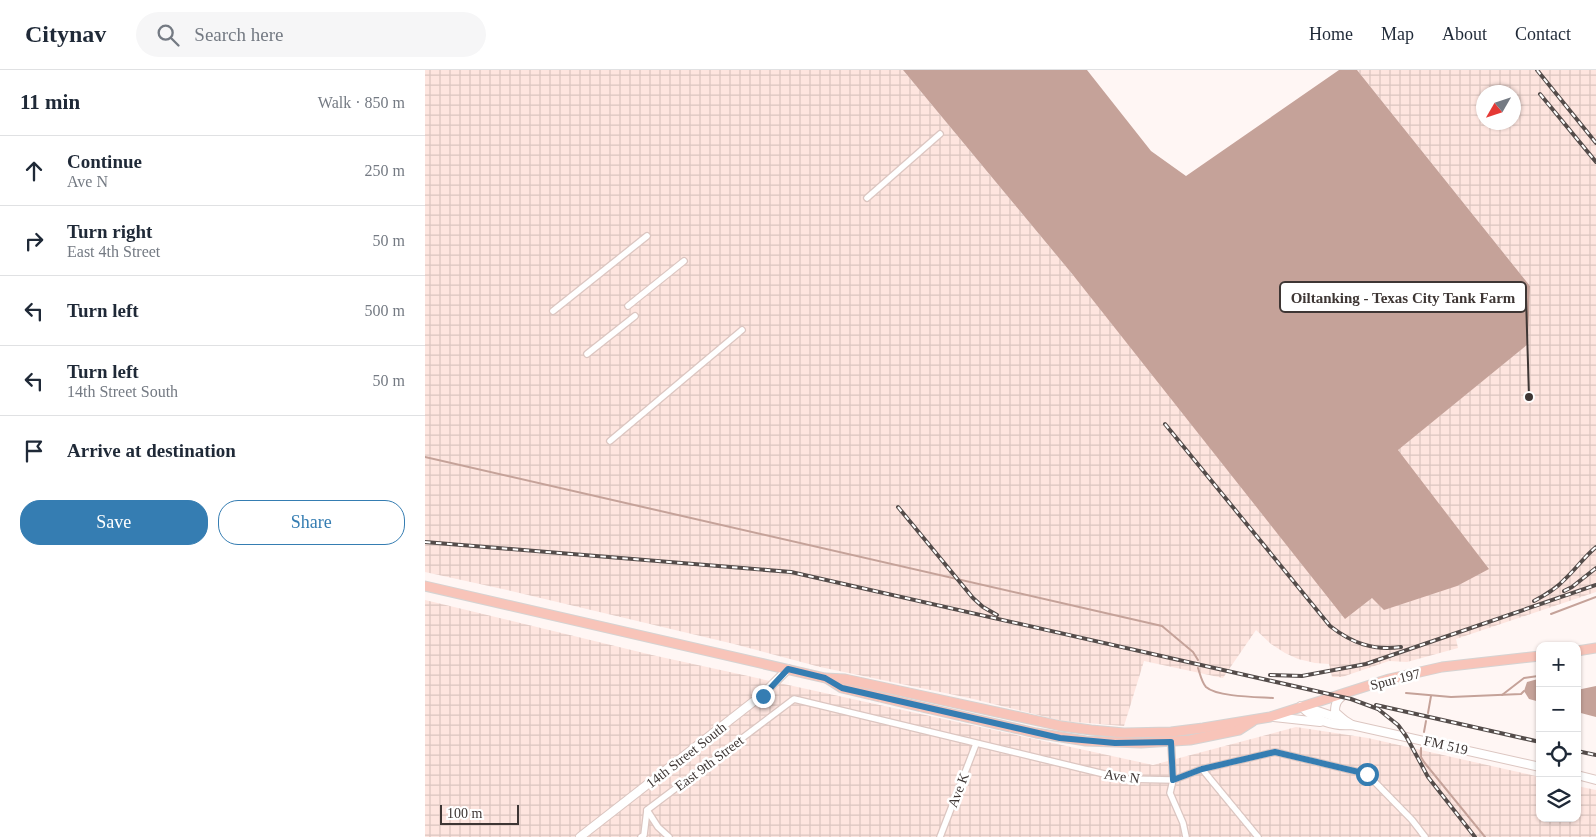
<!DOCTYPE html>
<html lang="en">
<head>
<meta charset="utf-8">
<style>
	body { margin:0; font-family:Georgia,serif; background:#f6f6f7; color:#1f2937 }
	.controls { position:absolute; right:15px; bottom:15px; display:grid; overflow:hidden; border-radius:10px; box-shadow:0 1px 4px #0004 }
	.controls button { width:45px; height:45px; display:grid; place-items:center; padding:0; border:0; border-bottom:1px solid #e0e1e3; background:#fff; color:#1f2937; font:25px sans-serif }
	.compass { position:absolute; left:1051px; top:15px; width:45px; height:45px; border-radius:50%; background:#fff; box-shadow:0 1px 4px #0004; rotate:231deg }
	.scale { position:absolute; left:15px; bottom:12px; width:79px; box-sizing:border-box; padding-left:5px; border:2px solid #3e3634; border-top:0; font-size:14px; line-height:18px; white-space:nowrap; color:#3e3634; -webkit-text-stroke:4px #fff; paint-order:stroke }
	.stop { position:absolute; width:15px; height:15px; margin:-11px; border:4px solid #357db2; border-radius:50%; background:#fff }
	.stop.end { background:#357db2; border-color:#fff; box-shadow:0 1px 5px #0008 }
	.list { margin:0; padding:0; list-style:none }
	h2 { display:flex; justify-content:space-between; align-items:center; height:65px; margin:0; padding:0 20px; font-size:21px }
	h2 small { font-size:16px; font-weight:400; color:#747a83 }
	.list li { display:grid; grid-template-columns:32px 1fr auto; gap:15px; align-items:center; box-sizing:border-box; height:70px; padding:0 20px; border-top:1px solid #e0e1e3 }
	.list b { display:block; font-size:19px; white-space:nowrap }
	.list p { margin:0; font-size:16px; white-space:nowrap; color:#747a83 }
	.list em { font-size:16px; font-style:normal; color:#747a83 }
	.actions { display:flex; gap:10px; padding:15px 20px }
	.actions a { flex:1; padding:11px 0; border:1px solid #357db2; border-radius:20px; text-align:center; font-size:18px; color:#357db2 }
	.actions .main { background:#357db2; color:#fff }
	.icon { flex:none; width:28px; height:28px; fill:none; stroke:currentColor; stroke-width:2; stroke-linecap:round; stroke-linejoin:round }
	.map { position:relative; flex:none; width:1171px; height:767px; overflow:hidden }
	header { display:flex; align-items:center; gap:30px; box-sizing:border-box; height:70px; padding:0 25px; background:#fff; border-bottom:1px solid #e0e1e3 }
	header strong { font-size:24px }
	nav { display:flex; gap:28px; margin-inline-start:auto; font-size:18px }
	.search { width:350px; height:45px; background:#f6f6f7; display:flex; align-items:center; gap:12px; box-sizing:border-box; padding:0 18px; border-radius:28px; color:#747a83; font-size:19px }
	main { display:flex }
	aside { flex:1; background:#fff }
	.map>svg:first-child { display:block }
	.industrial { fill:url(#industrial-grid); fill-rule:evenodd }
	.water { fill:#c5a299 }
	.lines { fill:none; stroke-linecap:round; stroke-linejoin:round }
	.stream { stroke:#c5a299; stroke-width:2 }
	.street-casing { stroke:#dcc6c1; stroke-width:8 }
	.secondary-casing { stroke:#dcc6c1; stroke-width:10 }
	.primary-casing { stroke:#d5d3d2; stroke-width:11 }
	.street { stroke:#fff; stroke-width:5.5 }
	.secondary { stroke:#fff; stroke-width:8 }
	.primary { stroke:#f8c4b9; stroke-width:9 }
	.rail-casing { stroke:#544c4a; stroke-width:4 }
	.rail { stroke:#fff; stroke-width:2; stroke-dasharray:5.5; stroke-linecap:butt }
	.route { stroke:#357db2; stroke-width:6 }
	.labels { text-anchor:middle; stroke-width:5; stroke-linejoin:round; paint-order:stroke }
	.street-label { font-size:14px; fill:#3e3634; stroke:#fff }
	.leader { fill:none; stroke:#3e3634; stroke-width:2 }
	.callout-dot { fill:#3e3634; stroke:#fff; stroke-width:2 }
	.callout { fill:#fff; stroke:#3e3634; stroke-width:2 }
	.callout-label { font-size:15px; text-anchor:middle; font-weight:bold; fill:#3e3634 }
</style>
</head>
<body>
<header>
<strong>Citynav</strong>
<div class="search"><svg class="icon" aria-label="search" viewBox="0 0 24 24"><circle cx="10" cy="10" r="6"/><path d="M15 15l6 6"/></svg>Search here</div>
<nav><a>Home</a><a>Map</a><a>About</a><a>Contact</a></nav>
</header>
<main>
<aside>
<h2>11 min<small>Walk · 850 m</small></h2>
<ul class="list">
<li><svg class="icon" aria-label="ahead" viewBox="0 0 24 24"><path d="M12 20V5M6 11l6-6 6 6"/></svg><div><b>Continue</b><p>Ave N</p></div><em>250 m</em></li>
<li><svg class="icon" aria-label="right" viewBox="0 0 24 24"><path d="M7 20v-9h11M14 6l5 5-5 5"/></svg><div><b>Turn right</b><p>East 4th Street</p></div><em>50 m</em></li>
<li><svg class="icon" aria-label="left" viewBox="0 0 24 24"><path d="M17 20v-9H6M10 6l-5 5 5 5"/></svg><div><b>Turn left</b></div><em>500 m</em></li>
<li><svg class="icon" aria-label="left" viewBox="0 0 24 24"><path d="M17 20v-9H6M10 6l-5 5 5 5"/></svg><div><b>Turn left</b><p>14th Street South</p></div><em>50 m</em></li>
<li><svg class="icon" aria-label="arrive" viewBox="0 0 24 24"><path d="M6 21V4h12l-3 4 3 4H6"/></svg><div><b>Arrive at destination</b></div></li>
</ul>
<div class="actions"><a class="main">Save</a><a>Share</a></div>
</aside>
<div class="map">
<svg width="1171" height="767" viewBox="0 0 1171 767">
	<defs>
		<pattern id="industrial-grid" width="8" height="8" patternUnits="userSpaceOnUse" patternTransform="scale(1.25)"><rect width="8" height="8" fill="#fee5df"/><path d="M0 4h8M4 0v8" fill="none" stroke="#dbc5c0"/></pattern>
	</defs>
	<rect width="100%" height="100%" fill="#fff6f4"/>
	<g class="industrial">
		<path d="M0,0h478l170,205 324,175 131,-106 2,-58 -173,-216h239v522l-140,47 2,9 -51,14 -18,-1 -47,16h-10l-3,-13 -14,-1 -17,-4 -13,-6 -14,-9 -15,-14 -33,48 -79,-17 -20,65 -62,-5 -93,-23 -149,-31 -86,-23 -227,-54 -82,-18zM1058,22h30v30h-30z"/>
		<polygon points="0,530 227,585 728,695 871,657 943,668 1115,707 1115,748 1152,748 1152,716 1171,720 1171,767 0,767"/>
	</g>
	<g class="water">
		<polygon points="478,0 662,0 726,81 761,106 914,0 932,0 1105,216 1103,274 973,380 1064,499 1032,516 959,540 947,528 920,549 648,205"/>
		<polygon points="1113,609 1115,610 1115,632 1104,629 1099,621 1102,612"/>
		<polygon points="1171,616 1171,647 1152,642 1152,620"/>
	</g>
	<g class="lines">
		<g class="stream">
			<polyline points="0,387 737,556 768,582 773,590"/>
			<polyline points="1126,544 1171,527"/>
			<path d="M773,598c2,6 4,15 8,19 11,10 52,10 67,11"/>
			<polyline points="981,623 1026,627 1096,624 1099,621"/>
			<polyline points="1077,625 1099,608 1113,606 1114,604"/>
			<polyline points="1003,643 1006,626"/>
			<polyline points="999,662 1001,651"/>
			<polyline points="996,678 996,687 999,692 1060,767"/>
		</g>
		<defs>
			<g id="street">
				<polyline points="442,128 515,64"/>
				<polyline points="203,236 259,191"/>
				<polyline points="128,241 222,166"/>
				<polyline points="162,284 210,246"/>
				<polyline points="185,371 317,260"/>
				<polyline points="746,670 748,710 745,723 758,753 761,767"/>
				<polyline points="777,699 833,767"/>
				<polyline points="222,740 233,757 244,767"/>
				<polyline points="216,767 219,765 222,740 369,629 700,709 748,710 777,699 850,682 942,704 987,750 1000,767"/>
				<polyline points="515,767 551,674"/>
			</g>
			<g id="secondary">
				<path d="M876,636c13,14 32,21 51,19l188,42"/>
				<polyline points="878,636 919,650 927,655"/>
				<polyline points="849,647 895,652"/>
				<path d="M918,649l-8,-7c0,-9 2,-12 9,-17"/>
				<polyline points="1152,705 1171,710"/>
				<polyline points="155,767 337,625 363,599"/>
			</g>
			<g id="primary">
				<polyline points="0,516 400,608 420,609 636,656 666,660 699,663 746,662 778,658 845,647 964,609 1017,597 1115,586"/>
				<polyline points="1152,581 1171,578"/>
				<polyline points="403,609 417,618 497,637 611,663 661,671 716,673 765,670 814,660 828,651"/>
			</g>
		</defs>
		<use href="#street" class="street-casing"/>
		<use href="#secondary" class="secondary-casing"/>
		<use href="#primary" class="primary-casing"/>
		<use href="#street" class="street"/>
		<use href="#secondary" class="secondary"/>
		<use href="#primary" class="primary"/>
		<defs>
			<g id="rail">
				<polyline points="1112,0 1171,73"/>
				<polyline points="1115,24 1171,92"/>
				<path d="M740,354l165,202c22,17 43,25 71,21"/>
				<polyline points="473,437 548,528 558,537 572,545"/>
				<polyline points="0,472 366,502 926,629 953,639 973,655 981,666 1003,707 1050,767"/>
				<polyline points="1139,521 1147,517 1171,498"/>
				<path d="M1109,531c11,-6 22,-12 30,-21 12,-11 19,-22 32,-33"/>
				<polyline points="845,605 877,606 941,594 1171,515"/>
				<polyline points="951,635 1115,672"/>
				<polyline points="1152,681 1171,685"/>
			</g>
		</defs>
		<use href="#rail" class="rail-casing"/>
		<use href="#rail" class="rail"/>
	</g>
	<g class="lines">
		<polyline class="route" points="338,626 363,599 400,608 417,618 635,668 690,673 746,672 748,710 777,699 850,682 942,704"/>
	</g>
	<g class="labels">
		<g class="street-label">
			<text transform="translate(970 609) rotate(-14)" y="5">Spur 197</text>
			<text transform="translate(1021 675) rotate(13)" y="5">FM 519</text>
			<text transform="translate(261 685) rotate(-38)" y="5">14th Street South</text>
			<text transform="translate(284 693) rotate(-37)" y="5">East 9th Street</text>
			<text transform="translate(697 706) rotate(8)" y="5">Ave N</text>
			<text transform="translate(533 720) rotate(-69)" y="5">Ave K</text>
		</g>
	</g>
	<path class="leader" d="M1104 327L1101 227"/>
	<circle class="callout-dot" cx="1104" cy="327" r="5"/>
	<rect class="callout" x="855" y="212" width="246" height="30" rx="5"/>
	<g class="callout-label">
		<text x="978" y="233">Oiltanking - Texas City Tank Farm</text>
	</g>
</svg>
<div class="controls">
<button>+</button>
<button>−</button>
<button><svg class="icon" aria-label="locate" viewBox="0 0 24 24"><circle cx="12" cy="12" r="6"/><path d="M12 2v4M12 18v4M2 12h4M18 12h4"/></svg></button>
<button><svg class="icon" aria-label="layers" viewBox="0 0 24 24"><path d="M12 4l9 5-9 5-9-5zM3 14l9 5 9-5"/></svg></button>
</div>
<svg class="compass" viewBox="-18 -18 36 36"><path d="M0-13l5 13h-10z" fill="#e53935"/><path d="M0 13l5-13h-10z" fill="#747a83"/></svg>
<div class="scale">100 m</div>
<div class="stop" style="left:942px;top:704px"></div>
<div class="stop end" style="left:338px;top:626px"></div>
</div>
</main>
</body>
</html>
